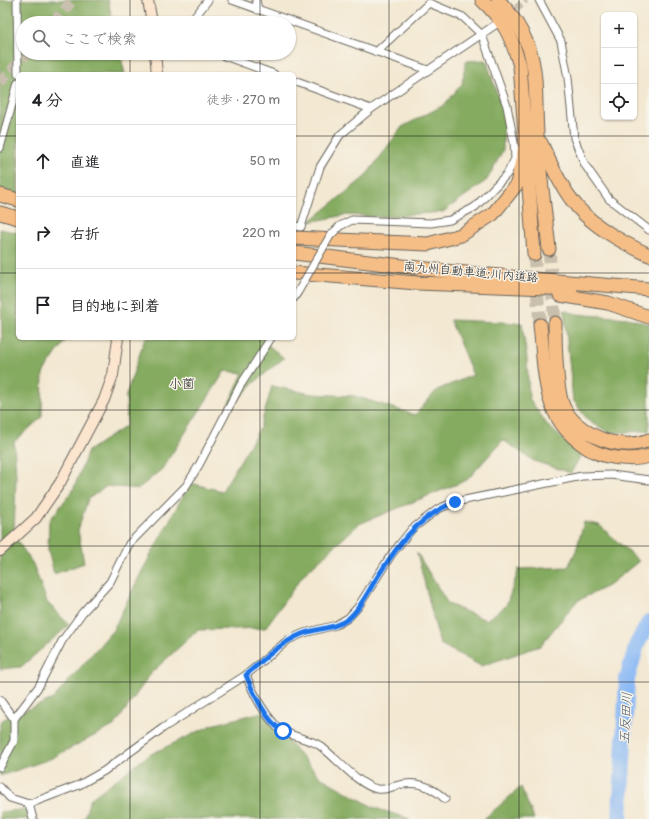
<!DOCTYPE html>
<html lang="ja">
<head>
<meta charset="utf-8">
<style>
	body { margin:0; font-family:Pangolin,"Klee One",sans-serif; background:#f6f6f6; color:#202124 }
	.controls { position:absolute; right:12px; top:12px; display:grid; overflow:hidden; border-radius:6px; box-shadow:0 1px 3px #0004 }
	.controls button { width:36px; height:36px; display:grid; place-items:center; padding:0; border:0; border-bottom:1px solid #e0e0e0; background:#fff; color:#202124; font:20px sans-serif }
	.stop { position:absolute; width:12px; height:12px; margin:-9px; border:3px solid #1a73e8; border-radius:50%; background:#fff }
	.stop.end { background:#1a73e8; border-color:#fff; box-shadow:0 1px 4px #0008 }
	.list { margin:0; padding:0; list-style:none }
	h2 { display:flex; justify-content:space-between; align-items:center; height:52px; margin:0; padding:0 16px; font-size:17px }
	h2 small { font-size:13px; font-weight:400; color:#757577 }
	.list li { display:grid; grid-template-columns:26px 1fr auto; gap:12px; align-items:center; box-sizing:border-box; height:72px; padding:0 16px; border-top:1px solid #e0e0e0 }
	.list b { display:block; font-size:15px; white-space:nowrap }
	.list em { font-size:13px; font-style:normal; color:#757577 }
	.icon { flex:none; width:22px; height:22px; fill:none; stroke:currentColor; stroke-width:2; stroke-linecap:round; stroke-linejoin:round }
	.map { position:relative; flex:none; width:649px; height:819px; overflow:hidden }
	.search { position:absolute; background:#fff; box-shadow:0 1px 3px #0004; left:16px; top:16px; width:280px; height:44px; display:flex; align-items:center; gap:10px; box-sizing:border-box; padding:0 14px; border-radius:22px; color:#757577; font-size:15px }
	.panel { position:absolute; background:#fff; box-shadow:0 1px 3px #0004; left:16px; top:72px; width:280px; height:268px; border-radius:6px }
	.map>svg:first-child { display:block }
	.forest { fill:#85ab60; stroke:#50643e }
	.lines { fill:none; stroke-linecap:round; stroke-linejoin:round }
	.river { stroke:#8ab9f5; stroke-width:16 }
	.street-tunnel { stroke:#c8bfad; stroke-width:7; stroke-dasharray:7 3.5; stroke-linecap:butt }
	.primary-tunnel { stroke:#c8bfad; stroke-width:11; stroke-dasharray:11 5.5; stroke-linecap:butt }
	.highway-tunnel { stroke:#c8bfad; stroke-width:13; stroke-dasharray:13 6; stroke-linecap:butt }
	.street-casing { stroke:#67635b; stroke-width:9 }
	.secondary-casing { stroke:#67635b; stroke-width:12 }
	.highway-casing { stroke:#67635b; stroke-width:15 }
	.street { stroke:#fff; stroke-width:7 }
	.secondary { stroke:#fbe5cf; stroke-width:10 }
	.highway { stroke:#f6be87; stroke-width:13 }
	.street-bridge-casing { stroke:#67635b; stroke-width:9; stroke-linecap:butt }
	.street-bridge { stroke:#fff; stroke-width:7 }
	.route { stroke:#1a73e8; stroke-width:5 }
	.grid { fill:none; stroke:#1c1c1c; stroke-width:1; stroke-opacity:0.55 }
	.labels { text-anchor:middle; stroke-width:3; stroke-linejoin:round; paint-order:stroke }
	.street-label { font-size:12px; fill:#1c1c1c; stroke:#f7f3e8 }
	.neighbourhood-label { font-size:13px; fill:#1c1c1c; stroke:#f7f3e8 }
	.water-label { font-size:13px; font-style:italic; fill:#425368; stroke:#f7f3e8 }
</style>
</head>
<body>
<div class="map">
<svg width="649" height="819" viewBox="0 0 649 819">
	<rect width="100%" height="100%" fill="#f7f3e8"/>
	<filter id="ink" filterUnits="userSpaceOnUse"><feTurbulence type="fractalNoise" baseFrequency=".025" numOctaves="2"/><feDisplacementMap in="SourceGraphic" scale="8" xChannelSelector="R" yChannelSelector="G"/><feConvolveMatrix kernelMatrix="1 2 1 2 8 2 1 2 1" color-interpolation-filters="sRGB"/></filter>
	<filter id="wash" filterUnits="userSpaceOnUse"><feTurbulence type="fractalNoise" baseFrequency=".012" numOctaves="4" result="noise"/><feDisplacementMap in="SourceGraphic" scale="16" xChannelSelector="R" yChannelSelector="G"/><feGaussianBlur stdDeviation="0.9" result="paint"/><feColorMatrix in="noise" values="0 0 0 0 0 0 0 0 0 0 0 0 0 0 0 0 0 1.4 0 .05"/><feComposite in="paint" operator="in"/></filter>
	<g filter="url(#wash)">
		<rect width="100%" height="100%" fill="#f3e8d1"/>
		<g class="forest">
			<polygon points="0,0 108,0 113,23 23,23 23,53 120,53 125,74 18,74 18,195 0,188"/>
			<polygon points="486,60 504,114 503,150 487,180 443,212 380,217 346,215 309,222 365,177 402,127 444,105 462,84 466,61"/>
			<polygon points="0,229 18,233 18,338 67,338 43,373 42,417 14,442 16,477 14,536 33,564 47,602 69,625 21,667 0,669 0,348 2,341"/>
			<polygon points="564,310 576,314 628,318 649,324 649,431 609,433 587,419 573,400"/>
			<polygon points="450,320 522,323 527,359 529,398 548,426 581,455 571,473 534,461 503,440 467,480 359,524 304,574 265,628 198,630 151,673 115,725 50,759 0,776 0,722 4,719 53,699 113,630 143,569 190,483 222,491 260,428 272,386 312,394 355,396 415,415 437,390 473,375"/>
			<polygon points="145,338 265,338 269,346 284,358 255,382 224,414 243,373 225,371 162,469 138,489 107,486 88,499 78,530 84,563 54,574 48,550 49,521 73,490 88,451 127,425 126,395"/>
			<polygon points="584,522 599,525 639,561 608,586 577,601 540,646 481,666 440,644 417,553 448,604 486,620 506,606 519,569 568,567 576,551"/>
			<polygon points="262,712 320,777 375,808 410,819 84,819 90,799 149,755 212,725"/>
			<polygon points="521,787 534,819 484,819"/>
			<polygon points="27,809 27,819 0,819 0,812"/>
		</g>
		<g class="lines">
			<polyline class="river" points="620,819 627,679 637,644 649,622"/>
		</g>
	</g>
	<g filter="url(#ink)">
		<g class="lines">
			<polyline class="street-tunnel" points="508,15 526,0"/>
			<g class="primary-tunnel">
				<polyline points="53,23 73,0"/>
				<polyline points="0,83 27,53"/>
			</g>
			<g class="highway-tunnel">
				<polyline points="549,249 555,323"/>
				<polyline points="534,254 540,325"/>
			</g>
			<defs>
				<g id="street">
					<polyline points="17,0 18,74"/>
					<polyline points="232,0 428,70"/>
					<polyline points="256,0 258,10"/>
					<polyline points="539,0 561,41 568,78 574,138 585,165 609,199 649,230"/>
					<polyline points="190,23 208,0"/>
					<polyline points="216,53 274,74"/>
					<polyline points="294,81 371,109"/>
					<polyline points="0,148 18,83"/>
					<polyline points="294,226 301,227 320,167 340,135 371,109 495,25"/>
					<polyline points="340,226 352,220 431,223 450,220 475,207 507,174 515,159 514,142 507,106 482,35 463,17 429,3 376,52"/>
					<polyline points="294,298 299,290"/>
					<path d="M246,675c7,18 18,38 31,52 9,9 31,11 42,18 17,12 39,40 58,44 6,1 13,-1 18,-3 20,-6 35,-1 50,13"/>
					<polyline points="0,700 14,719 14,741 0,767"/>
					<polyline points="14,719 39,686 62,641 82,613 110,582 129,544 186,486 199,465 240,386 271,338"/>
					<polyline points="0,787 10,798 29,804 79,785 104,771 163,728 246,675 288,640 304,633 336,625 348,618 358,607 391,555 412,529 438,509 455,502 582,476 611,475 649,480"/>
					<polyline points="29,804 33,819"/>
				</g>
				<g id="secondary">
					<polyline points="148,0 152,23"/>
					<polyline points="155,53 157,74"/>
					<polyline points="0,551 36,518 60,483 104,400 113,375 118,338"/>
				</g>
				<g id="highway">
					<path d="M482,0c23,22 29,36 38,66l14,188"/>
					<path d="M498,0c14,14 24,30 31,48 9,27 6,58 8,85 2,39 8,77 12,116"/>
					<path d="M541,143c11,24 24,53 43,71 19,18 42,30 65,41"/>
					<polyline points="0,195 18,200"/>
					<polyline points="0,213 18,218"/>
					<polyline points="294,238 428,244 461,235 493,214 517,184 526,141"/>
					<polyline points="294,253 444,271 649,289"/>
					<polyline points="294,273 417,283 571,289"/>
					<polyline points="560,295 608,303 649,317"/>
					<path d="M555,323c0,19 1,70 9,85 8,16 27,28 43,33 14,4 28,5 42,-1"/>
					<path d="M540,325c5,41 1,87 37,115 10,8 17,13 30,16 12,3 30,4 42,0"/>
				</g>
			</defs>
			<use href="#street" class="street-casing"/>
			<use href="#secondary" class="secondary-casing"/>
			<use href="#highway" class="highway-casing"/>
			<use href="#street" class="street"/>
			<use href="#secondary" class="secondary"/>
			<use href="#highway" class="highway"/>
			<defs>
				<polyline id="street-bridge" points="299,290 330,236 340,226"/>
			</defs>
			<use href="#street-bridge" class="street-bridge-casing"/>
			<use href="#street-bridge" class="street-bridge"/>
		</g>
	</g>
	<g class="lines" filter="url(#ink)">
		<path class="route" d="M283,731c-15,-7 -31,-40 -37,-56 17,-15 34,-32 56,-41 15,-6 33,-5 46,-15 11,-9 18,-23 25,-35 22,-35 42,-66 82,-82"/>
	</g>
	<path class="grid" d="M130,0v23M260,0v23M389,0v819M519,0v819M130,53v21M260,53v21M0,136h18M294,136h355M0,273h18M294,273h355M130,338v481M260,338v481M0,410h649M0,546h649M0,682h649"/>
	<g class="labels">
		<g class="street-label">
			<text transform="translate(471 272) rotate(5)" y="4">南九州自動車道;川内道路</text>
		</g>
		<g class="neighbourhood-label">
			<text x="182" y="388">小薗</text>
		</g>
		<g class="water-label">
			<text transform="translate(625 718) rotate(-87)" y="5">五反田川</text>
		</g>
	</g>
</svg>
<div class="controls">
<button>+</button>
<button>−</button>
<button><svg class="icon" aria-label="locate" viewBox="0 0 24 24"><circle cx="12" cy="12" r="6"/><path d="M12 2v4M12 18v4M2 12h4M18 12h4"/></svg></button>
</div>
<div class="stop" style="left:283px;top:731px"></div>
<div class="stop end" style="left:455px;top:502px"></div>
<div class="search"><svg class="icon" aria-label="search" viewBox="0 0 24 24"><circle cx="10" cy="10" r="6"/><path d="M15 15l6 6"/></svg>ここで検索</div>
<section class="panel">
<h2>4 分<small>徒歩 · 270 m</small></h2>
<ul class="list">
<li><svg class="icon" aria-label="ahead" viewBox="0 0 24 24"><path d="M12 20V5M6 11l6-6 6 6"/></svg><div><b>直進</b></div><em>50 m</em></li>
<li><svg class="icon" aria-label="right" viewBox="0 0 24 24"><path d="M7 20v-9h11M14 6l5 5-5 5"/></svg><div><b>右折</b></div><em>220 m</em></li>
<li><svg class="icon" aria-label="arrive" viewBox="0 0 24 24"><path d="M6 21V4h12l-3 4 3 4H6"/></svg><div><b>目的地に到着</b></div></li>
</ul>
</section>
</div>
</body>
</html>
